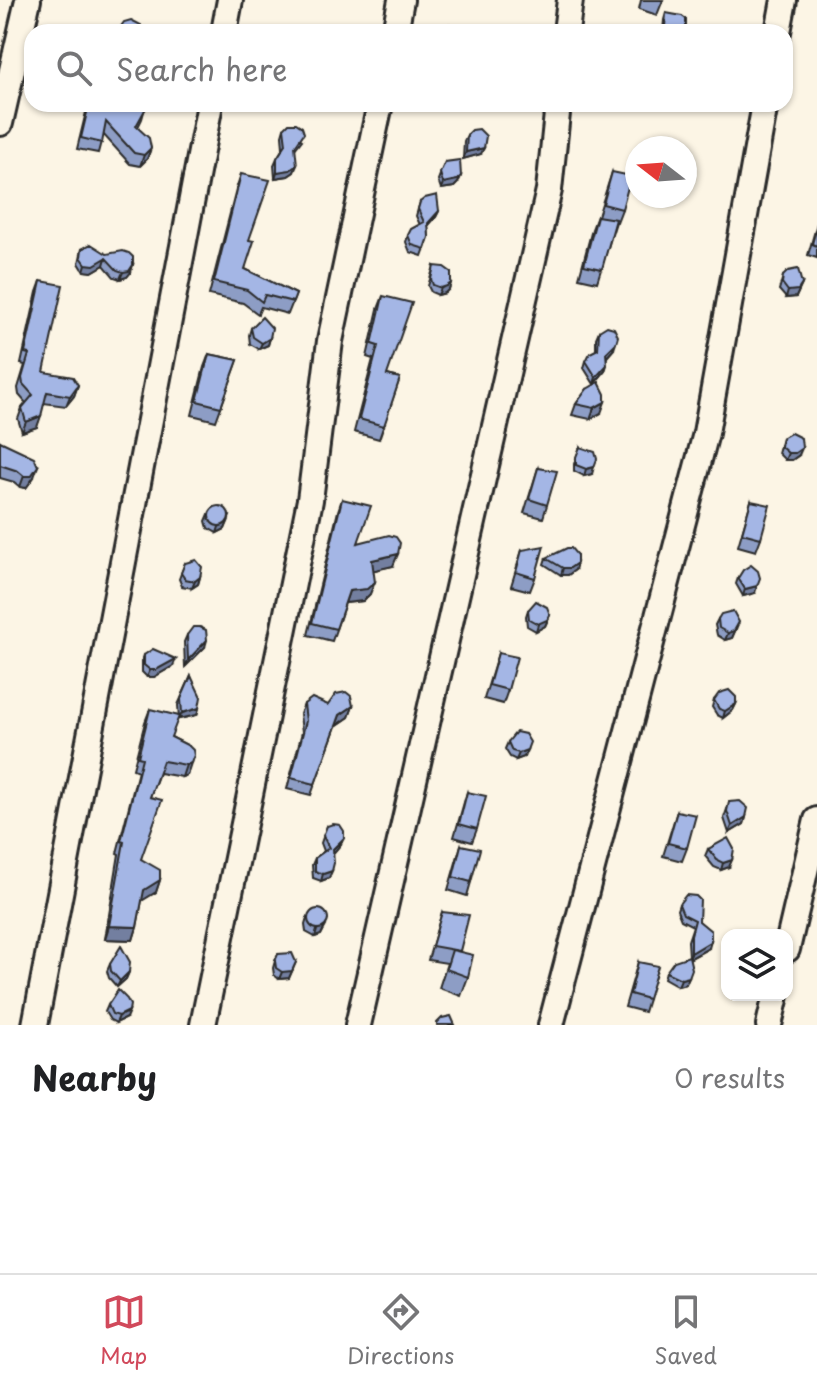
<!DOCTYPE html>
<html lang="en">
<head>
<meta charset="utf-8">
<style>
	body { margin:0; font-family:"Playpen Sans",sans-serif; background:#f2f2f2; color:#202124 }
	.controls { position:absolute; right:24px; bottom:24px; display:grid; overflow:hidden; border-radius:16px; box-shadow:0 2px 6px #0004 }
	.controls button { width:72px; height:72px; display:grid; place-items:center; padding:0; border:0; border-bottom:2px solid #e0e0e0; background:#fff; color:#202124; font:40px sans-serif }
	.compass { position:absolute; left:625px; top:136px; width:72px; height:72px; border-radius:50%; background:#fff; box-shadow:0 2px 6px #0004; rotate:287deg }
	.list { margin:0; padding:0; list-style:none }
	h2 { display:flex; justify-content:space-between; align-items:center; height:104px; margin:0; padding:0 32px; font-size:34px }
	h2 small { font-size:26px; font-weight:400; color:#757577 }
	.icon { flex:none; width:44px; height:44px; fill:none; stroke:currentColor; stroke-width:2; stroke-linecap:round; stroke-linejoin:round }
	.map { position:relative; flex:none; width:817px; height:1025px; overflow:hidden }
	.search { position:absolute; background:#fff; box-shadow:0 2px 6px #0004; left:24px; right:24px; top:24px; height:88px; display:flex; align-items:center; gap:20px; box-sizing:border-box; padding:0 28px; border-radius:24px; color:#757577; font-size:30px }
	.sheet { height:248px; background:#fff }
	nav { display:flex; justify-content:space-around; align-items:center; box-sizing:border-box; height:112px; border-top:2px solid #e0e0e0; background:#fff; font-size:22px; color:#757577 }
	nav a { display:grid; justify-items:center; gap:4px }
	nav .on { color:#d1495b }
	.map>svg:first-child { display:block }
	.lines { fill:none; stroke-linecap:round; stroke-linejoin:round }
	.minor-casing { stroke:#2b2b2b; stroke-width:30 }
	.minor { stroke:#fcf5e5; stroke-width:24 }
	.wall { fill:#8d9dc5; stroke:#2b2b2b; stroke-width:2 }
	.shaded-wall { fill:#737fa0; stroke:#2b2b2b; stroke-width:2 }
	.building { fill:#a4b6e5; stroke:#2b2b2b; stroke-width:2 }
</style>
</head>
<body>
<div class="map">
<svg width="817" height="1025" viewBox="0 0 817 1025">
	<rect width="100%" height="100%" fill="#fcf5e5"/>
	<filter id="ink" filterUnits="userSpaceOnUse"><feTurbulence type="fractalNoise" baseFrequency=".0125" numOctaves="2"/><feDisplacementMap in="SourceGraphic" scale="16" xChannelSelector="R" yChannelSelector="G"/><feConvolveMatrix kernelMatrix="1 2 1 2 8 2 1 2 1" color-interpolation-filters="sRGB"/></filter>
	<g filter="url(#ink)">
		<g class="lines">
			<defs>
				<g id="minor">
					<polyline points="224,32 230,0"/>
					<polyline points="395,32 401,0"/>
					<polyline points="566,32 570,0"/>
					<polyline points="778,32 784,0"/>
					<polyline points="0,123 28,0"/>
					<polyline points="787,949 817,820"/>
					<polyline points="35,1025 210,104"/>
					<polyline points="203,1025 310,500 330,341 380,104"/>
					<polyline points="358,1025 549,190 558,104"/>
					<polyline points="551,1025 706,433 765,104"/>
					<polyline points="769,1025 776,995"/>
				</g>
			</defs>
			<use href="#minor" class="minor-casing"/>
			<use href="#minor" class="minor"/>
		</g>
		<g class="wall">
			<polygon points="641,0 663,0 657,15 639,9"/>
			<polygon points="666,13 685,32 663,32 664,20"/>
			<polygon points="88,104 146,104 142,119 138,127 151,148 147,159 140,166 130,164 103,134 98,153 77,149"/>
			<polygon points="284,128 302,140 295,149 294,172 288,176 275,178 274,165 277,158 283,148 282,135"/>
			<polygon points="467,135 481,154 463,159 464,141"/>
			<polygon points="445,162 461,176 458,183 454,187 441,189 438,180"/>
			<polygon points="612,172 622,209 617,222 616,222 597,282 579,278 592,229 597,216 598,216"/>
			<polygon points="241,174 249,240 245,269 296,294 288,314 261,307 258,314 243,303 209,295 237,186"/>
			<polygon points="420,202 439,211 436,217 428,226 429,237 422,256 410,252 406,242 408,235 420,225 416,216"/>
			<polygon points="817,223 817,258 808,255"/>
			<polygon points="82,249 107,254 131,272 127,277 120,279 114,277 104,265 92,272 84,271 79,263"/>
			<polygon points="434,266 451,283 449,289 445,293 438,295 431,292 428,286"/>
			<polygon points="783,276 802,284 796,297 786,298 779,290"/>
			<polygon points="41,281 44,372 78,385 74,396 66,406 44,403 37,427 22,432 18,419 22,408 26,403 19,395 18,388 25,365 21,364 37,292"/>
			<polygon points="383,296 387,375 400,378 379,439 354,432 373,359 367,357 378,309"/>
			<polygon points="251,328 270,338 268,345 259,349 250,344 249,335"/>
			<polygon points="599,331 614,349 607,357 605,371 594,384 584,368 586,361 596,350 596,338"/>
			<polygon points="209,354 238,360 216,421 192,415 204,367"/>
			<polygon points="587,389 601,413 590,419 572,415 576,404"/>
			<polygon points="782,438 799,455 792,460 785,460 778,453"/>
			<polygon points="0,441 34,477 26,488 20,487 14,482 0,478"/>
			<polygon points="580,447 592,474 584,476 574,471 574,464"/>
			<polygon points="538,468 547,505 543,518 524,513"/>
			<polygon points="342,499 358,543 393,566 373,570 370,594 363,601 345,603 332,641 308,635 338,511"/>
			<polygon points="751,501 761,538 756,551 738,546"/>
			<polygon points="209,514 230,516 225,529 217,533 208,528 206,521"/>
			<polygon points="522,550 535,578 530,591 511,586"/>
			<polygon points="546,558 575,570 568,575 561,575 544,564"/>
			<polygon points="185,563 200,577 198,584 192,588 182,586 179,579"/>
			<polygon points="738,578 755,593 743,596 736,584"/>
			<polygon points="528,610 550,615 545,626 536,631 527,626 526,616"/>
			<polygon points="718,619 736,629 732,638 725,640 717,635 715,625"/>
			<polygon points="187,635 205,647 185,667 184,642"/>
			<polygon points="498,653 508,690 503,704 484,699"/>
			<polygon points="144,655 173,666 154,677 147,677 142,672 142,661"/>
			<polygon points="191,676 199,708 197,715 179,719 178,705"/>
			<polygon points="714,700 736,704 733,710 723,718 717,715 712,707"/>
			<polygon points="304,704 353,706 349,717 336,726 311,795 287,789 302,732 300,714"/>
			<polygon points="150,709 171,737 189,746 187,775 182,777 159,773 150,797 141,859 160,880 156,892 142,900 137,927 133,940 105,939 119,854 117,853 138,771 133,769 145,722"/>
			<polygon points="508,742 524,757 516,760 510,757 505,749"/>
			<polygon points="467,792 477,829 472,842 454,837"/>
			<polygon points="727,809 746,817 744,824 729,833 724,818"/>
			<polygon points="677,811 687,848 682,861 663,856"/>
			<polygon points="327,826 341,844 333,853 329,878 321,881 313,878 312,865 315,858 324,851 321,843"/>
			<polygon points="461,845 471,882 467,896 448,890"/>
			<polygon points="708,849 729,867 721,870 714,867 705,856"/>
			<polygon points="679,904 699,921 709,948 689,959 686,984 678,986 664,978 666,972 689,956 688,941 693,926 681,920 677,910"/>
			<polygon points="442,912 460,952 468,977 461,996 439,988 447,963 428,960"/>
			<polygon points="307,918 326,926 321,935 315,937 306,932 305,925"/>
			<polygon points="275,961 293,969 289,978 279,979 274,975 273,968"/>
			<polygon points="638,962 648,999 644,1012 625,1007"/>
			<polygon points="110,964 129,972 126,979 117,987 109,978 107,971"/>
			<polygon points="108,1005 126,1018 116,1023 110,1020 105,1012"/>
		</g>
		<g class="shaded-wall">
			<polygon points="151,148 147,159 140,166 144,155"/>
			<polygon points="484,148 481,154 463,159 466,152"/>
			<polygon points="297,165 294,172 288,176 275,178 277,172"/>
			<polygon points="461,176 458,183 454,187 441,189 443,183"/>
			<polygon points="439,211 436,217 425,229 428,223"/>
			<polygon points="106,258 104,265 92,272 84,271 86,264"/>
			<polygon points="133,265 131,272 127,277 120,279 123,272"/>
			<polygon points="451,283 449,289 445,293 438,295 441,288"/>
			<polygon points="802,284 796,297 786,298 788,291"/>
			<polygon points="270,338 268,345 259,349 262,343"/>
			<polygon points="616,343 614,349 604,360 606,353"/>
			<polygon points="607,365 605,371 594,384 596,377"/>
			<polygon points="78,385 74,396 66,406 70,396"/>
			<polygon points="605,402 601,413 590,419 594,408"/>
			<polygon points="41,416 37,427 22,432 26,422"/>
			<polygon points="802,448 799,455 792,460 785,460 788,453"/>
			<polygon points="38,466 34,477 26,488 20,487 24,476"/>
			<polygon points="594,467 592,474 584,476 586,469"/>
			<polygon points="228,522 225,529 217,533 219,527"/>
			<polygon points="398,554 393,566 367,572 372,560"/>
			<polygon points="577,563 575,570 568,575 561,575 563,568"/>
			<polygon points="200,577 198,584 192,588 195,581"/>
			<polygon points="375,582 370,594 363,601 345,603 349,591"/>
			<polygon points="757,586 755,593 743,596 745,589"/>
			<polygon points="550,615 545,626 536,631 538,624"/>
			<polygon points="739,622 732,638 725,640 728,633"/>
			<polygon points="207,640 205,647 185,667 188,660"/>
			<polygon points="176,659 173,666 154,677 147,677 150,670"/>
			<polygon points="736,704 733,710 723,718 725,711"/>
			<polygon points="353,706 349,717 336,726 340,715"/>
			<polygon points="199,708 197,715 179,719 182,713"/>
			<polygon points="527,750 524,757 516,760 519,753"/>
			<polygon points="191,763 187,775 182,777 186,765"/>
			<polygon points="746,817 744,824 729,833 732,826"/>
			<polygon points="344,838 341,844 331,856 333,849"/>
			<polygon points="732,860 729,867 721,870 723,863"/>
			<polygon points="332,871 329,878 321,881 323,874"/>
			<polygon points="160,880 156,892 140,902 144,890"/>
			<polygon points="328,919 321,935 315,937 317,930"/>
			<polygon points="109,926 137,927 133,940 105,939"/>
			<polygon points="711,941 709,948 689,959 691,953"/>
			<polygon points="296,962 289,978 279,979 282,972"/>
			<polygon points="129,972 126,979 117,987 120,981"/>
			<polygon points="689,977 686,984 678,986 681,979"/>
			<polygon points="129,1011 126,1018 116,1023 119,1016"/>
		</g>
		<g class="building">
			<polygon points="666,13 682,16 686,19 686,29 683,32 668,32 665,27"/>
			<polygon points="131,20 141,25 141,32 117,32 124,22"/>
			<polygon points="450,24 479,31 478,32 448,32"/>
			<polygon points="89,104 146,104 146,108 136,126 149,138 151,148 144,155 134,153 106,122 102,143 81,138"/>
			<polygon points="289,123 296,123 302,127 304,133 295,146 297,165 290,170 277,172 277,158 286,144 284,128"/>
			<polygon points="479,129 486,136 484,148 466,152 467,135 472,130"/>
			<polygon points="460,160 461,176 457,180 443,183 440,173 445,162"/>
			<polygon points="612,172 631,176 622,209 603,204"/>
			<polygon points="241,174 270,180 249,240 254,241 245,269 296,294 293,302 265,295 262,302 247,290 214,282"/>
			<polygon points="437,195 439,211 428,223 429,237 425,249 412,245 408,235 411,229 424,222 418,209 420,202 425,198"/>
			<polygon points="597,216 616,219 602,269 584,265"/>
			<polygon points="817,226 817,246 812,244"/>
			<polygon points="91,244 107,254 123,251 129,253 133,257 133,265 129,271 123,272 117,270 106,258 94,265 86,264 81,257 82,249"/>
			<polygon points="434,266 444,267 451,272 451,283 447,286 441,288 433,285 431,279"/>
			<polygon points="798,269 802,284 798,290 788,291 782,283 783,276 788,271"/>
			<polygon points="41,281 63,285 44,372 73,377 78,385 70,396 47,392 41,416 26,422 22,408 33,395 23,384 22,378 29,354 25,353"/>
			<polygon points="383,296 412,303 387,375 400,378 384,426 359,419 378,346 372,344"/>
			<polygon points="262,317 272,328 270,338 262,343 253,337 251,328"/>
			<polygon points="607,326 614,328 618,336 616,343 606,353 607,365 596,377 586,361 590,353 598,349 599,331"/>
			<polygon points="209,354 238,360 221,407 197,401"/>
			<polygon points="599,382 605,394 605,402 594,408 576,404 587,389"/>
			<polygon points="791,433 801,438 802,448 795,453 788,453 781,447 782,438"/>
			<polygon points="0,441 34,457 38,466 31,476 24,476 18,471 0,465"/>
			<polygon points="580,447 595,452 597,459 594,467 586,469 576,465 576,457"/>
			<polygon points="538,468 557,471 547,505 529,499"/>
			<polygon points="342,499 371,506 358,543 389,535 396,537 400,543 398,554 372,560 375,582 367,589 349,591 336,629 312,623"/>
			<polygon points="751,501 770,505 761,538 742,533"/>
			<circle cx="219" cy="516" r="10"/>
			<polygon points="544,546 535,578 516,572 522,550"/>
			<polygon points="567,548 571,548 577,555 577,563 570,568 563,568 546,558"/>
			<polygon points="196,560 202,567 200,577 195,581 185,579 181,573 185,563"/>
			<polygon points="751,565 758,571 760,578 757,586 745,589 738,578 743,570"/>
			<polygon points="536,601 547,607 550,615 547,620 538,624 529,619 528,610"/>
			<polygon points="733,611 739,622 734,631 728,633 719,628 718,619 721,614"/>
			<polygon points="193,627 200,627 206,630 207,640 188,660 187,635"/>
			<polygon points="153,649 176,659 156,670 150,670 144,665 144,655"/>
			<polygon points="498,653 517,657 508,690 489,685"/>
			<polygon points="191,676 201,697 199,708 182,713 181,699"/>
			<polygon points="729,690 736,697 736,704 725,711 719,709 714,700 719,693"/>
			<polygon points="346,692 351,696 353,706 340,715 315,784 291,778 306,721 304,704 312,698 328,705 336,694"/>
			<polygon points="150,709 179,716 171,737 189,746 193,750 194,755 191,763 186,765 163,761 150,797 162,800 141,859 160,870 160,880 144,890 137,927 109,926 124,842 121,841 142,758 138,757"/>
			<polygon points="516,732 525,734 530,742 527,750 519,753 512,751 508,742"/>
			<polygon points="467,792 486,796 477,829 459,824"/>
			<polygon points="740,801 748,808 746,817 732,826 727,811 729,802"/>
			<polygon points="677,811 696,815 687,848 668,843"/>
			<polygon points="333,824 340,825 344,831 344,838 333,849 334,863 332,871 323,874 315,871 315,858 329,848 323,836 327,826"/>
			<polygon points="728,838 734,849 732,860 723,863 717,860 708,849"/>
			<polygon points="461,845 480,849 471,882 453,877"/>
			<polygon points="686,895 696,896 700,900 699,921 711,931 711,941 691,953 691,935 695,920 683,914 679,904"/>
			<circle cx="318" cy="919" r="10"/>
			<polygon points="442,912 469,915 460,951 432,946"/>
			<polygon points="121,946 130,962 129,972 120,981 111,971 110,964"/>
			<polygon points="452,950 473,955 468,977 446,969"/>
			<polygon points="292,953 296,962 292,971 282,972 276,968 275,961 278,954"/>
			<polygon points="689,956 692,969 689,977 681,979 666,972 674,961"/>
			<polygon points="638,962 658,966 648,999 630,994"/>
			<polygon points="118,990 127,999 130,1005 129,1011 119,1016 112,1014 108,1005"/>
			<polygon points="451,1016 455,1025 437,1025 437,1023 442,1018"/>
		</g>
	</g>
</svg>
<div class="controls">
<button><svg class="icon" aria-label="layers" viewBox="0 0 24 24"><path d="M12 4l9 5-9 5-9-5zM3 14l9 5 9-5"/></svg></button>
</div>
<svg class="compass" viewBox="-18 -18 36 36"><path d="M0-13l5 13h-10z" fill="#e53935"/><path d="M0 13l5-13h-10z" fill="#757577"/></svg>
<div class="search"><svg class="icon" aria-label="search" viewBox="0 0 24 24"><circle cx="10" cy="10" r="6"/><path d="M15 15l6 6"/></svg>Search here</div>
</div>
<section class="sheet">
<h2>Nearby<small>0 results</small></h2>
<ul class="list">
</ul>
</section>
<nav>
<a class="on"><svg class="icon" aria-label="map" viewBox="0 0 24 24"><path d="M3 6l6-2 6 2 6-2v14l-6 2-6-2-6 2zM9 4v14M15 6v14"/></svg>Map</a>
<a><svg class="icon" aria-label="directions" viewBox="0 0 24 24"><path d="M12 3l9 9-9 9-9-9zM9 14v-3h6M13 9l2 2-2 2"/></svg>Directions</a>
<a><svg class="icon" aria-label="saved" viewBox="0 0 24 24"><path d="M7 4h10v16l-5-4-5 4z"/></svg>Saved</a>
</nav>
</body>
</html>
